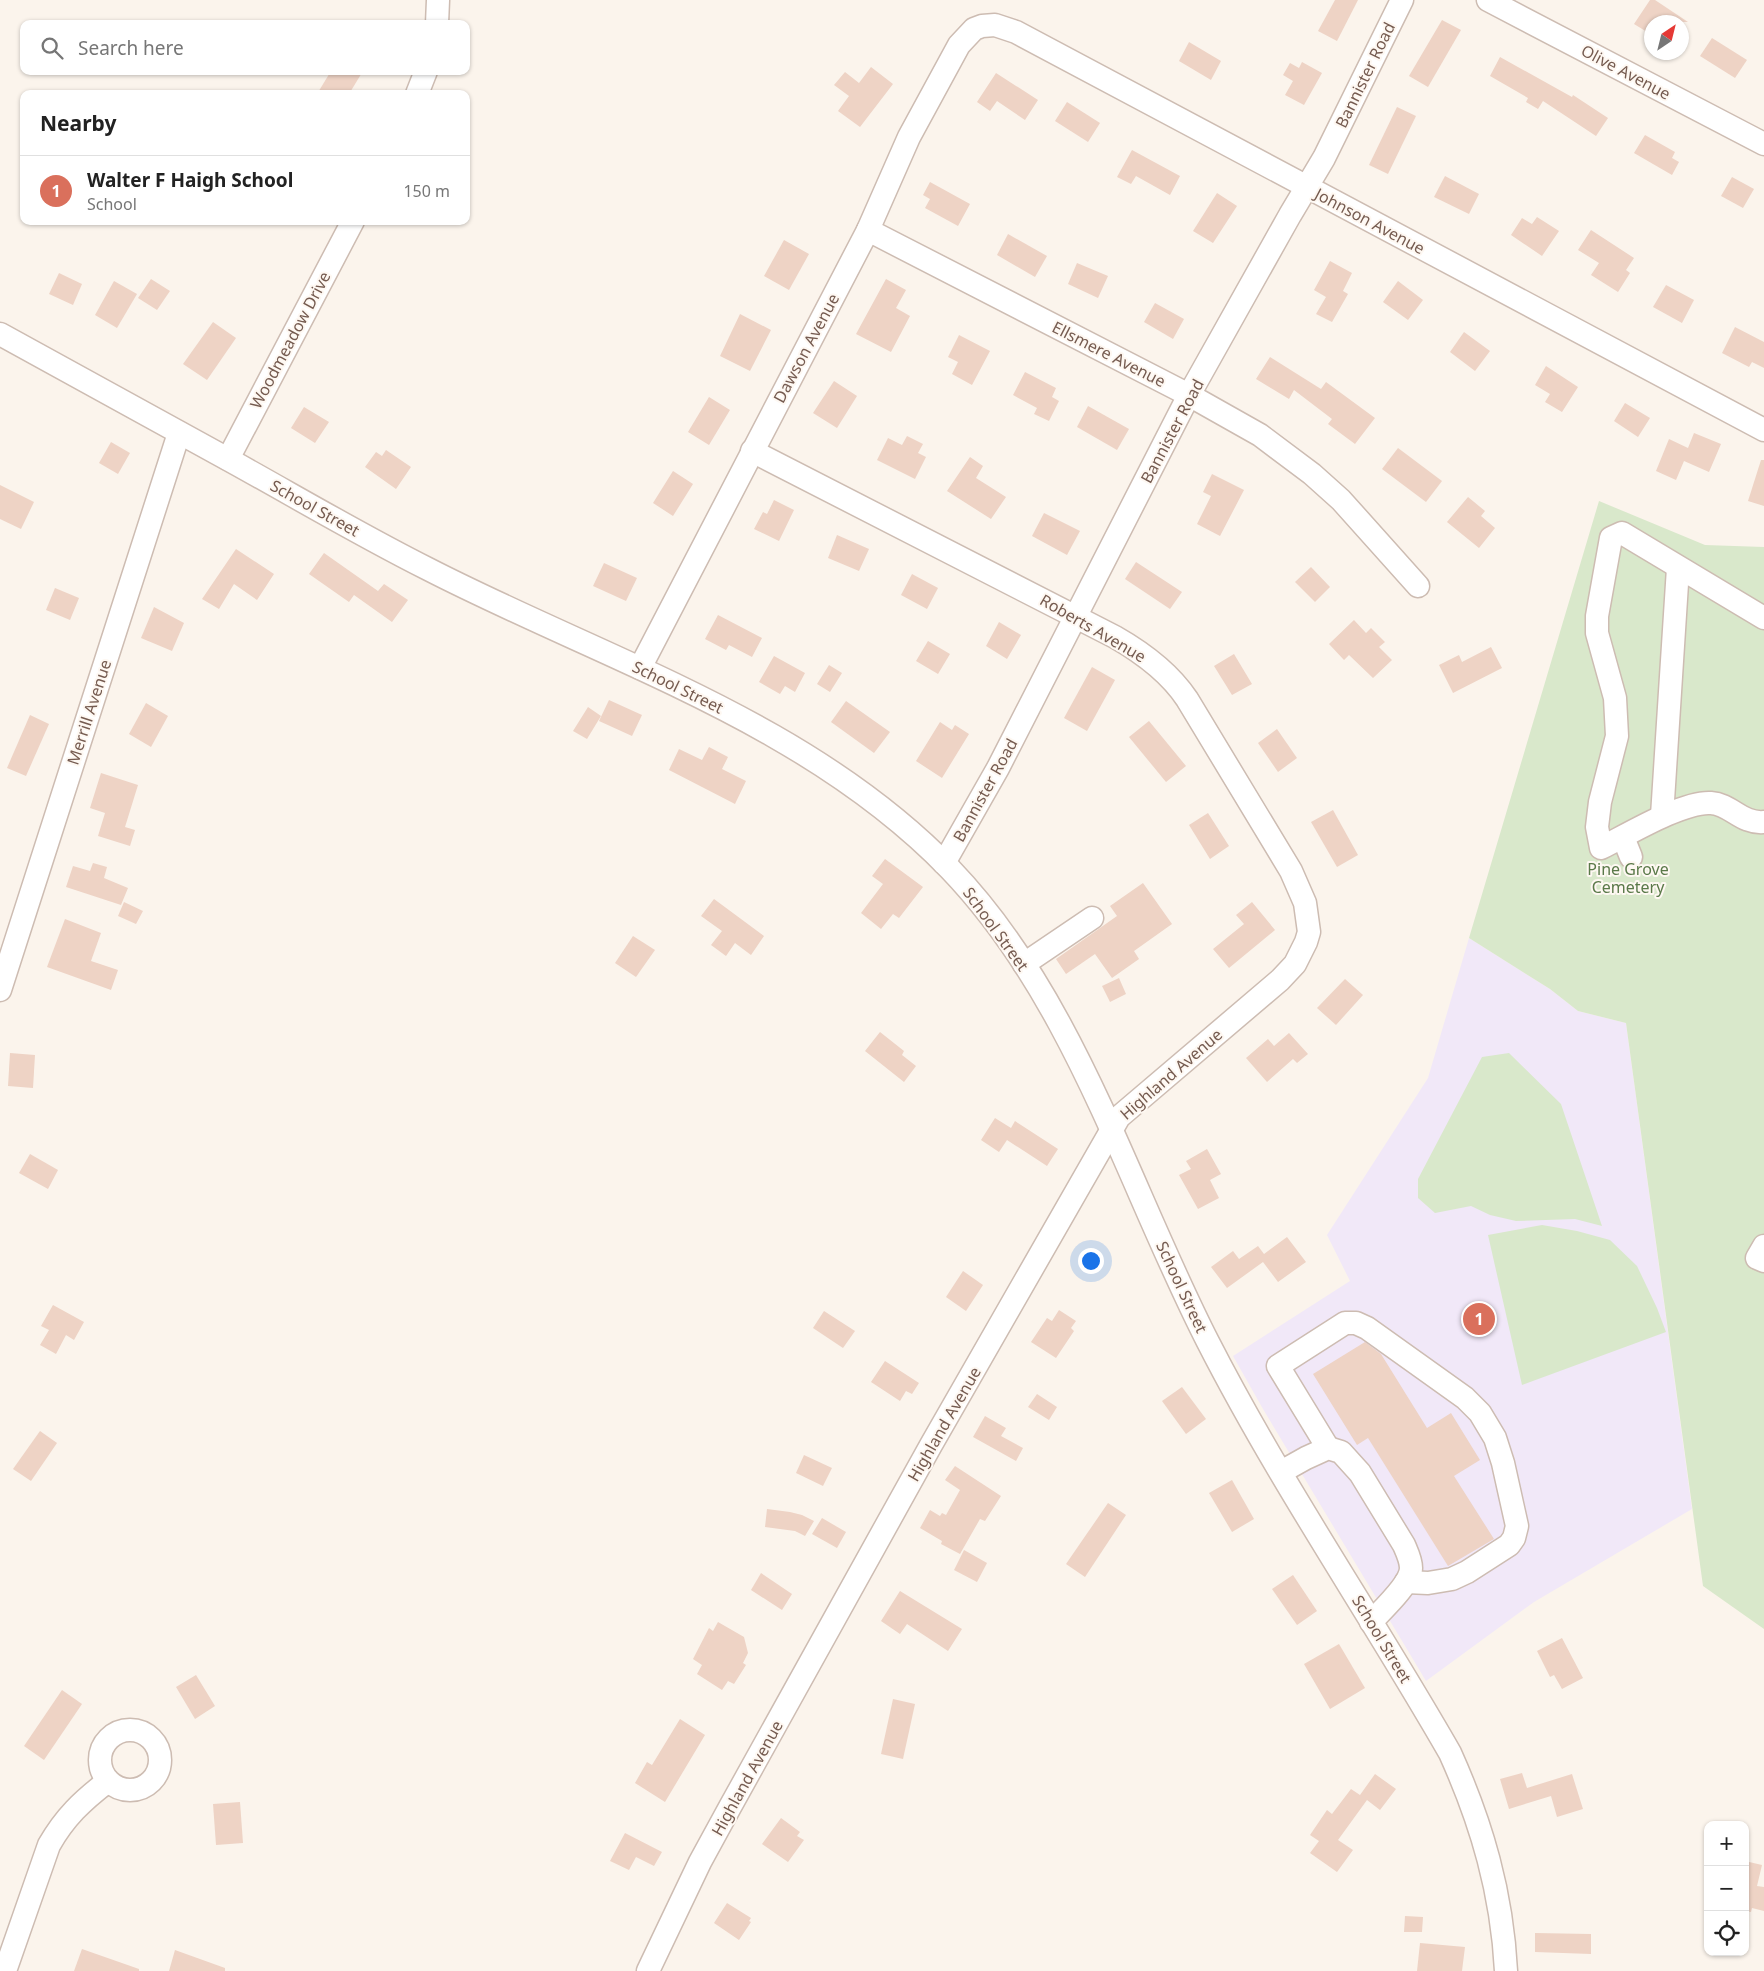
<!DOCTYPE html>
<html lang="en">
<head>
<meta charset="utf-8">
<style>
	body { margin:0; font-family:"Noto Sans",sans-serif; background:#f6f6f6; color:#222 }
	.controls { position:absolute; right:15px; bottom:15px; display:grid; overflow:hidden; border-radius:10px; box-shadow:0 1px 4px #0004 }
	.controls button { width:45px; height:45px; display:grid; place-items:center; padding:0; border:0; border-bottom:1px solid #e0e0e0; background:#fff; color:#222; font:25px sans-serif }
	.compass { position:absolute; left:1644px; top:15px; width:45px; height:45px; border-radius:50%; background:#fff; box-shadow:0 1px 4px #0004; rotate:35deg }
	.you { position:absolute; left:1090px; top:1260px; width:18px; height:18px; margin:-12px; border:4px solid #fff; border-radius:50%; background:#1a73e8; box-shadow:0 0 0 8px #1a73e833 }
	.badge { display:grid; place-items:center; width:32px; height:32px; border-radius:50%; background:#da705c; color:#fff; font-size:16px; font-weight:700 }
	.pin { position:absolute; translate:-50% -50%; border:2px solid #fff; box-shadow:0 1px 5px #0006 }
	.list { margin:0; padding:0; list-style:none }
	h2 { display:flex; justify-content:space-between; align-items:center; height:65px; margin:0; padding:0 20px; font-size:21px }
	h2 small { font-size:16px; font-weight:400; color:#767676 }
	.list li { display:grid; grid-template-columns:32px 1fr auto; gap:15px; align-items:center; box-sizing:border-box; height:70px; padding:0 20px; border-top:1px solid #e0e0e0 }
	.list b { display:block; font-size:19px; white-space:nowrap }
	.list p { margin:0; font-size:16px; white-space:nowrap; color:#767676 }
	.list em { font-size:16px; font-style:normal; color:#767676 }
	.icon { flex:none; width:28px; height:28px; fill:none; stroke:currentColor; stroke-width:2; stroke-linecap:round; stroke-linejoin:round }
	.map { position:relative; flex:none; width:1764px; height:1971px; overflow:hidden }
	.search { position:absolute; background:#fff; box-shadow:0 1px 4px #0004; left:20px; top:20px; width:450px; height:55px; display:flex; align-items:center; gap:12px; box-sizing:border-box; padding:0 18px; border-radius:10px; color:#767676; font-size:19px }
	.panel { position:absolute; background:#fff; box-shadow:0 1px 4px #0004; left:20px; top:90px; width:450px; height:135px; border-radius:10px }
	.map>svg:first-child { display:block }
	.education { fill:#f1e8f8 }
	.green { fill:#d9e8cb }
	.building { fill:#eed3c5 }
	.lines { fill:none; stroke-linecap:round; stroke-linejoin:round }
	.minor-casing { stroke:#cdbcb2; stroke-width:25 }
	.minor { stroke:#fff; stroke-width:22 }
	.labels { text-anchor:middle; stroke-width:4; stroke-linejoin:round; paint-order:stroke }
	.street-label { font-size:16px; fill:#755b50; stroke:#fef8f2 }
	.park-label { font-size:16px; fill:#5a7949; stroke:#fef8f2 }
</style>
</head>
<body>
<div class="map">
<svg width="1764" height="1971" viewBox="0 0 1764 1971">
	<rect width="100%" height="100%" fill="#fbf4ec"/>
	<polygon class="education" points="1469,938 1550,989 1578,1011 1626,1023 1692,1509 1534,1602 1426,1681 1263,1409 1233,1356 1350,1281 1327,1235 1428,1078"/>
	<g class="green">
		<polygon points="1599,501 1705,545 1764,547 1764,1629 1703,1586 1626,1023 1578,1011 1550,989 1469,938"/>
		<polygon points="1509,1053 1561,1104 1602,1226 1575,1219 1516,1221 1490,1215 1471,1206 1435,1213 1418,1198 1418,1179 1482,1057"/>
		<polygon points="1542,1225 1577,1231 1610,1240 1637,1266 1657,1308 1666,1332 1522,1385 1488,1235"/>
	</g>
	<g class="building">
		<polygon points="1335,0 1358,0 1337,41 1318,31"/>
		<polygon points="1650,0 1655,0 1688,22 1652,22 1652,35 1634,24"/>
		<polygon points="1442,20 1461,30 1428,87 1409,76"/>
		<polygon points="1712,38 1747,60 1735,78 1700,56"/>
		<polygon points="1189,42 1221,61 1211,80 1179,61"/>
		<polygon points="1500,57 1572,97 1573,95 1608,118 1596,136 1543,101 1538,109 1526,102 1528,98 1490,76"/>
		<polygon points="1302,62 1322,73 1304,105 1285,95 1293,81 1283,75 1290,63 1299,68"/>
		<polygon points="871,67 893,84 860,127 838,111 849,96 834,85 845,72 859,83"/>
		<polygon points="331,71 363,71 349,94 317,94"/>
		<polygon points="996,73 1038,100 1025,120 997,101 990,111 977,102"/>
		<polygon points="1067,102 1100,123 1088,142 1055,121"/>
		<polygon points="1397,107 1416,116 1388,174 1369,165"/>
		<polygon points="1645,135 1675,152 1672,158 1679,162 1672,175 1634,153"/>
		<polygon points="1132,150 1180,176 1170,195 1136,176 1131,184 1117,177"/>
		<polygon points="1445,176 1479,194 1469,214 1434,197"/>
		<polygon points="1732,177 1754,189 1743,208 1721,196"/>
		<polygon points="930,182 970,204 958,226 925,208 930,199 923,195"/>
		<polygon points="1217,193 1237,206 1213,243 1193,231"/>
		<polygon points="1537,217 1559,231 1542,256 1511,235 1522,218 1532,224"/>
		<polygon points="1591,230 1634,258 1626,270 1630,273 1618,292 1591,275 1599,263 1578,250"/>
		<polygon points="1008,234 1047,256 1035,277 997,255"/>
		<polygon points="784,240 809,254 789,290 764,276"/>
		<polygon points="1330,261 1352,273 1343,291 1348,294 1332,322 1316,314 1326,297 1314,290"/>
		<polygon points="1077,263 1108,276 1098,298 1068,284"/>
		<polygon points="59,273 82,284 73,305 49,294"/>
		<polygon points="151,279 170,291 157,310 138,298"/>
		<polygon points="886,279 906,290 896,308 910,316 891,352 856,334"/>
		<polygon points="114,281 137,294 117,328 95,315"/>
		<polygon points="1398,281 1423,300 1408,320 1383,302"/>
		<polygon points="1666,285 1694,300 1682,323 1653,307"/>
		<polygon points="1155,303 1184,319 1173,339 1144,322"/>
		<polygon points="740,314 771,330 750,371 720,356"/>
		<polygon points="213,322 236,338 207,380 183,364"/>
		<polygon points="1735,327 1764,342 1764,368 1752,362 1749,367 1722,353"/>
		<polygon points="1464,332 1490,351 1475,371 1450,352"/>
		<polygon points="959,335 990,351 972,385 952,374 958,362 948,357"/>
		<polygon points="1270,357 1321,389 1326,382 1375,418 1355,444 1328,424 1332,419 1294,390 1289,399 1256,379"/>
		<polygon points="1546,366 1578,387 1562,412 1545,402 1550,394 1535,385"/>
		<polygon points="1025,372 1056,388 1052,397 1059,401 1049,421 1034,414 1037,408 1013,395"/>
		<polygon points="834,381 857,396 837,428 813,413"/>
		<polygon points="709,397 730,410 709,445 688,432"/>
		<polygon points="1625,403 1650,418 1638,437 1614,421"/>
		<polygon points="1088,406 1129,429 1117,450 1077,427"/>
		<polygon points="304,407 329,422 315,443 291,428"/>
		<polygon points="1694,433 1721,444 1709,472 1684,461 1676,480 1656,471 1669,439 1688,448"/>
		<polygon points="907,436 923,444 918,453 926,457 915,479 877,460 888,438 902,445"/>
		<polygon points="111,442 130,453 118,474 99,463"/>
		<polygon points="1398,448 1442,481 1426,502 1382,469"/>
		<polygon points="386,450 411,467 396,489 365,467 376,452 382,456"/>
		<polygon points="970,457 983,466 976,478 1006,497 991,519 947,491"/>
		<polygon points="1761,460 1764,460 1764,506 1748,501"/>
		<polygon points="673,471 693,484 673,516 653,503"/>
		<polygon points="1212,474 1244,490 1220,536 1197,524 1211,496 1203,492"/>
		<polygon points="0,485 34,502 21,529 0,519"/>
		<polygon points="1468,497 1485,511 1481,516 1495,528 1479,548 1447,522"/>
		<polygon points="774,500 794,510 779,541 754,529 763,512 767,514"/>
		<polygon points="1044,513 1080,531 1067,555 1032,536"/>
		<polygon points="837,535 869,549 859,571 828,558"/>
		<polygon points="236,549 274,574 257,600 234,584 219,609 202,599"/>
		<polygon points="324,553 378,591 384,584 408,600 392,622 354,595 349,602 309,574"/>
		<polygon points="1136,562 1182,592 1170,609 1125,579"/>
		<polygon points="604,563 637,578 626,601 593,586"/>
		<polygon points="1311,567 1330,587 1315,602 1295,582"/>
		<polygon points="912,574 938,588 927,609 901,595"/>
		<polygon points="55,588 79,598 70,620 46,610"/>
		<polygon points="154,607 184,623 172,651 141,638"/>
		<polygon points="718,615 762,638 752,657 729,645 726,650 705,639"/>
		<polygon points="1354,620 1366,633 1371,628 1385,642 1379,647 1392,660 1373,678 1349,655 1344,660 1329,644"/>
		<polygon points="999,622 1021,635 1007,659 986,646"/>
		<polygon points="928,641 950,654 938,674 916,661"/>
		<polygon points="1491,647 1502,668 1453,693 1439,665 1459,655 1462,662"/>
		<polygon points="1234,654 1252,684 1232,695 1214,666"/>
		<polygon points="774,656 805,673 795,692 785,686 780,694 759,682"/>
		<polygon points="829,665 842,673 830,692 817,684"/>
		<polygon points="1092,667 1115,680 1087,731 1064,718"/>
		<polygon points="609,700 642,715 632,736 599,721"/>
		<polygon points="846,701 890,732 874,753 831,722"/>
		<polygon points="146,703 168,716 151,747 129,734"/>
		<polygon points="588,707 601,716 587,739 573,731"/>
		<polygon points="30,715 49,724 26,776 7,768"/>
		<polygon points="1149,721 1186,766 1166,782 1129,737"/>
		<polygon points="940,722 952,730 955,725 969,734 942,778 916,761"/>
		<polygon points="1277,729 1297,758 1278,772 1258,743"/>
		<polygon points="709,747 728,757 722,769 746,781 735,804 669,770 679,749 702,760"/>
		<polygon points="101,773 138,785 125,827 135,830 130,846 98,836 105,813 90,808"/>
		<polygon points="1333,810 1358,855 1337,867 1311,822"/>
		<polygon points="1208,813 1229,846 1210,859 1189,825"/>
		<polygon points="885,859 923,887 899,918 893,914 881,929 861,913 883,884 872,876"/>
		<polygon points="93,863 107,867 104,878 128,888 121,905 66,887 73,866 90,871"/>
		<polygon points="1143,883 1172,924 1134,951 1139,959 1112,978 1095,954 1066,974 1056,959 1117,916 1110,906"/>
		<polygon points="714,899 764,936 751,955 735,943 726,956 711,945 722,931 701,916"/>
		<polygon points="124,902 143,911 136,924 118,916"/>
		<polygon points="1252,902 1275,930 1229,968 1213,949 1244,924 1236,915"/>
		<polygon points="65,919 101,933 91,961 118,970 111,990 47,967"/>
		<polygon points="633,936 655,950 636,977 615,963"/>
		<polygon points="1119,978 1126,994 1110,1002 1102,986"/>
		<polygon points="1345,979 1363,995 1336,1025 1317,1008"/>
		<polygon points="880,1032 904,1051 902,1055 916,1066 904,1082 865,1051"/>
		<polygon points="1289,1033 1308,1054 1297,1063 1293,1059 1267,1082 1246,1058 1268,1039 1274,1046"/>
		<polygon points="10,1053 35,1055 33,1088 8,1086"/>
		<polygon points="995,1118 1011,1128 1015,1121 1058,1149 1047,1166 1007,1140 999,1152 981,1140"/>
		<polygon points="1207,1149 1221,1174 1210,1180 1219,1198 1198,1209 1179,1175 1191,1169 1186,1161"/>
		<polygon points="30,1154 58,1170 48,1189 19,1173"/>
		<polygon points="1287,1237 1306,1262 1278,1282 1263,1262 1227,1288 1211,1267 1233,1251 1239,1259 1258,1246 1264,1254"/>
		<polygon points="963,1271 983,1285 966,1311 946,1297"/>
		<polygon points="53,1305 84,1322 74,1340 66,1335 56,1354 40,1345 49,1330 41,1326"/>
		<polygon points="1059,1310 1076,1321 1071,1328 1074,1331 1056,1358 1031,1342 1047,1318 1052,1321"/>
		<polygon points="824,1311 855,1331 843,1348 813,1328"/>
		<polygon points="1365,1342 1381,1354 1427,1428 1451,1413 1480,1460 1454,1476 1494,1539 1448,1566 1368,1438 1357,1445 1313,1374"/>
		<polygon points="885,1361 919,1383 912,1394 906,1391 900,1401 871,1382"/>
		<polygon points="1182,1387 1206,1419 1186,1434 1162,1401"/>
		<polygon points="1037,1394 1057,1407 1049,1420 1028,1407"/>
		<polygon points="985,1416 1006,1428 1001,1436 1023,1448 1016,1461 973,1437"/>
		<polygon points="40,1431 57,1443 31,1481 13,1469"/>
		<polygon points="804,1455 832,1468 823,1486 796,1473"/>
		<polygon points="955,1466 1001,1496 985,1521 980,1519 960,1554 941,1544 942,1541 920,1528 930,1510 940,1516 942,1513 946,1515 960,1490 945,1480"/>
		<polygon points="1232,1480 1254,1519 1232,1532 1209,1493"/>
		<polygon points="1108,1503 1126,1515 1085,1577 1066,1564"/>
		<polygon points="767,1509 790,1512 802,1515 814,1521 805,1536 795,1531 765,1527"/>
		<polygon points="822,1518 846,1532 837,1548 812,1534"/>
		<polygon points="964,1550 987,1563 977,1582 954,1570"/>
		<polygon points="761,1573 792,1594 782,1610 751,1590"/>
		<polygon points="1293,1575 1317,1611 1297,1625 1272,1589"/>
		<polygon points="900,1591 962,1629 948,1651 907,1624 900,1634 881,1621"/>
		<polygon points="718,1622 744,1637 748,1653 743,1663 746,1665 734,1684 728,1681 722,1690 697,1674 702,1665 693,1659 709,1628 713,1631"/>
		<polygon points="1562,1638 1583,1678 1562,1689 1554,1675 1550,1677 1537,1651"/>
		<polygon points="1339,1644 1365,1688 1330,1709 1304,1664"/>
		<polygon points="196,1675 215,1706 195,1719 176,1687"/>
		<polygon points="62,1690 82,1704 44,1760 24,1746"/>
		<polygon points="893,1699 915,1704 903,1759 881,1754"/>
		<polygon points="680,1719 705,1735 665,1802 635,1783 647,1762 652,1765"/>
		<polygon points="1522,1773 1527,1788 1572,1774 1583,1809 1557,1817 1551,1796 1509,1809 1500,1779"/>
		<polygon points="1375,1774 1396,1789 1380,1810 1367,1800 1338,1840 1353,1850 1337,1872 1310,1853 1319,1841 1310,1835 1327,1810 1332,1814 1351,1789 1360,1795"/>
		<polygon points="240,1802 243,1843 216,1845 213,1804"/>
		<polygon points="781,1818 800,1832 797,1836 804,1840 788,1862 762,1844"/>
		<polygon points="625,1833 662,1852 654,1866 636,1857 629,1870 610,1861"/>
		<polygon points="1745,1861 1762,1865 1757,1886 1764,1887 1764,1911 1752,1908 1751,1912 1745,1911"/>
		<polygon points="727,1903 751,1918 749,1921 751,1922 739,1940 714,1923"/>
		<polygon points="1405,1916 1423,1917 1422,1932 1404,1932"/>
		<polygon points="1535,1933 1591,1934 1591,1954 1535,1952"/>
		<polygon points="1420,1943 1465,1947 1462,1971 1417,1971"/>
		<polygon points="82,1949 139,1969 139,1971 74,1971"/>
		<polygon points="175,1950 225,1968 225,1971 169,1971"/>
	</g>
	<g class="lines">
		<defs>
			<g id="minor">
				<polyline points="1488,0 1764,144"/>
				<polyline points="437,24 438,0"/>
				<polyline points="417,94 426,71"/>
				<polyline points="868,230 1189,395 1260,435 1312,474 1341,500 1418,586"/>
				<path d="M0,334c77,43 155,85 233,128 65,36 129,74 195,107 177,91 380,153 522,300 125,130 177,315 258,473 72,141 163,273 242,411 32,71 52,140 56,218"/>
				<polyline points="228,459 353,221"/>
				<path d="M1764,618l-142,-85 -11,5 -14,78v17l18,65 2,38 -17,66 -3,25 4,21c26,-13 82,-47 110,-45 20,1 30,21 53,19"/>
				<polyline points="640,668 868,230 909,137 959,45 974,29 982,26 995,25 1016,32 1764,430"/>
				<polyline points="1662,816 1678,568"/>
				<polyline points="1623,837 1631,857"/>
				<polyline points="944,863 998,768 1189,395 1290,215 1324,158 1402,0"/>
				<polyline points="1024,964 1092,918"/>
				<polyline points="0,990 179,433"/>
				<polyline points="1764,1246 1757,1258 1764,1261"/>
				<polyline points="1328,1448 1278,1366 1345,1323 1356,1323 1367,1328 1465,1398 1480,1413 1495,1438 1503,1463 1517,1526 1514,1538 1509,1545 1467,1572 1452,1579 1428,1583 1406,1582"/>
				<path d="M1281,1472l25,-14 22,-10 13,4 19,21 44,72c3,7 7,15 7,23 0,16 -29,42 -40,54"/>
				<circle cx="130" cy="1760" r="30"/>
				<path d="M5,1971l44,-126c16,-28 33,-44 59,-64"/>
				<path d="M648,1971l52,-109 30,-55 201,-362 188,-328 161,-137 15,-16 11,-22 3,-10 -4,-29 -14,-32 -104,-172c-18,-27 -44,-46 -72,-62l-363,-186"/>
			</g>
		</defs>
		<use href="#minor" class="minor-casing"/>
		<use href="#minor" class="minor"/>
	</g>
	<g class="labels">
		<g class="street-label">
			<text transform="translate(1626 72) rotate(28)" y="6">Olive Avenue</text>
			<text transform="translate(1365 75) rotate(-64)" y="6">Bannister Road</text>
			<text transform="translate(1370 221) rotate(28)" y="6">Johnson Avenue</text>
			<text transform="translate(290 340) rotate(-62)" y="6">Woodmeadow Drive</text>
			<text transform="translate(806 348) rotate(-62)" y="6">Dawson Avenue</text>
			<text transform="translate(1109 354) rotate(27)" y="6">Ellsmere Avenue</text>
			<text transform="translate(1172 431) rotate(-62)" y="6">Bannister Road</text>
			<text transform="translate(315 508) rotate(29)" y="6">School Street</text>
			<text transform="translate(1093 628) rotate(30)" y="6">Roberts Avenue</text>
			<text transform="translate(678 687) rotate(26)" y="6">School Street</text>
			<text transform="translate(89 712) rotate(-72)" y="6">Merrill Avenue</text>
			<text transform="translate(985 790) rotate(-61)" y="6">Bannister Road</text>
			<text transform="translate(996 929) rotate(54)" y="6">School Street</text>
			<text transform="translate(1171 1074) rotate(-41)" y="6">Highland Avenue</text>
			<text transform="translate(1182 1287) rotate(65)" y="6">School Street</text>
			<text transform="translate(944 1424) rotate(-60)" y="6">Highland Avenue</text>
			<text transform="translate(1382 1639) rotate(59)" y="6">School Street</text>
			<text transform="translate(747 1778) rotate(-61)" y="6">Highland Avenue</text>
		</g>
		<g class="park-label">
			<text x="1628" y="875">Pine Grove<tspan x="1628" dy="18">Cemetery</tspan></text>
		</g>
	</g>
</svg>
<div class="controls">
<button>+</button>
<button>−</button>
<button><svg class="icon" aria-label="locate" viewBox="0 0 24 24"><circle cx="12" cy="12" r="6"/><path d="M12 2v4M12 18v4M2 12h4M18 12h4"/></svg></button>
</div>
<svg class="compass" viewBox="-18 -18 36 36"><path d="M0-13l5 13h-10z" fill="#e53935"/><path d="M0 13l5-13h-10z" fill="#767676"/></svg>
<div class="you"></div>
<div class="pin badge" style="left:1479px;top:1319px">1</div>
<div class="search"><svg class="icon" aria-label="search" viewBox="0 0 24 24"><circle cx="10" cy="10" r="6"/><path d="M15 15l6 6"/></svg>Search here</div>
<section class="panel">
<h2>Nearby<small></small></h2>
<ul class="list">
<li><span class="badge">1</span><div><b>Walter F Haigh School</b><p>School</p></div><em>150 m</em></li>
</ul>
</section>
</div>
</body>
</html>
